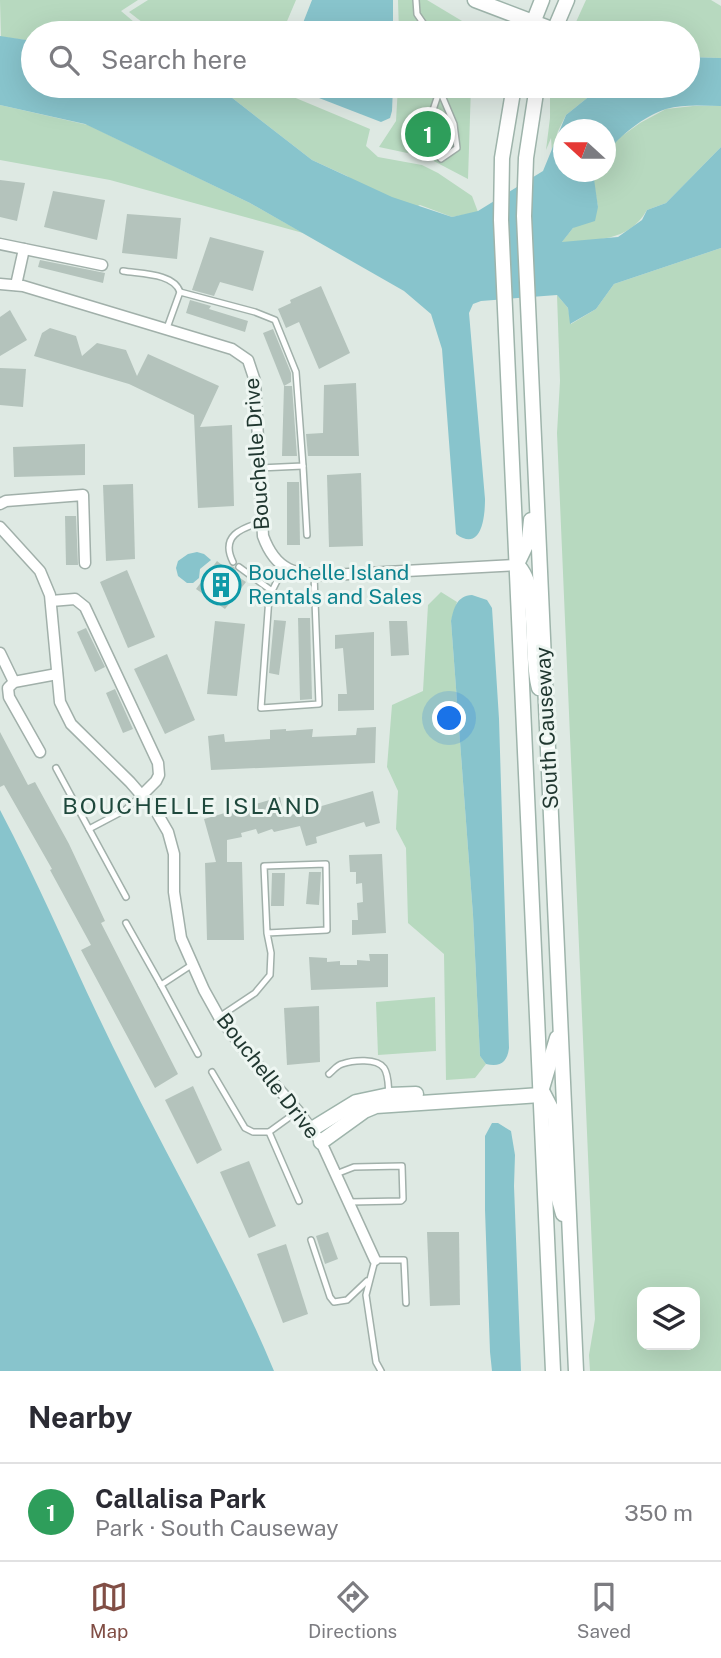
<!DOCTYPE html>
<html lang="en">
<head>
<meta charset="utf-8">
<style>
	body { margin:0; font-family:"Public Sans",sans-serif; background:#f7f7f7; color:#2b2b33 }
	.controls { position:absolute; right:21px; bottom:21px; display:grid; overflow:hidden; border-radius:14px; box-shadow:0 7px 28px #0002 }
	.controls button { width:63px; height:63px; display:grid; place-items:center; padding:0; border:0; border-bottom:2px solid #e1e1e2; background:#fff; color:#2b2b33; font:35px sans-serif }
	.compass { position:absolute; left:553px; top:119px; width:63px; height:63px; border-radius:50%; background:#fff; box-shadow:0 7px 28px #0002; rotate:291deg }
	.you { position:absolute; left:450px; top:719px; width:24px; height:24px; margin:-18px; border:5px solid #fff; border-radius:50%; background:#1a73e8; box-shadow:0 0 0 10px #1a73e833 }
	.badge { display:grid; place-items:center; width:46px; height:46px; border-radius:50%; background:#814e45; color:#fff; font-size:23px; font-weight:700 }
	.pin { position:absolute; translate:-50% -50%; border:4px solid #fff; box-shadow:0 2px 7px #0006 }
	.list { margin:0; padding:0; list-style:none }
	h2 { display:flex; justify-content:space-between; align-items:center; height:91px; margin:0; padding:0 28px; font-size:30px }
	h2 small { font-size:23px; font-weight:400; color:#7c7c81 }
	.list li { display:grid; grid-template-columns:46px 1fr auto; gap:21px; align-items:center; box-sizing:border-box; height:98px; padding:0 28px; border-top:2px solid #e1e1e2 }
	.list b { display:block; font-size:26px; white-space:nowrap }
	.list p { margin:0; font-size:23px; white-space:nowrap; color:#7c7c81 }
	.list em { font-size:23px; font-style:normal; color:#7c7c81 }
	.icon { flex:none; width:38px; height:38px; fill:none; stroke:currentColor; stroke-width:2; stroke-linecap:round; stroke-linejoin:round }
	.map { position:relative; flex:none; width:721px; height:1371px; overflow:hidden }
	.search { position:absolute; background:#fff; box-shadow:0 7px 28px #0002; left:21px; right:21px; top:21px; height:77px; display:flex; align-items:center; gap:18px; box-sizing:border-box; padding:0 24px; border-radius:38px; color:#7c7c81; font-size:26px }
	.sheet { height:189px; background:#fff }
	nav { display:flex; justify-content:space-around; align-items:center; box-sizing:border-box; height:98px; border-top:2px solid #e1e1e2; background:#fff; font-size:19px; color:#7c7c81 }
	nav a { display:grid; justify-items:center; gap:4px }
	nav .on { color:#814e45 }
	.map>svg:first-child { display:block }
	.green { fill:#b7d9bf; fill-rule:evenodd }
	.water { fill:#88c4cc }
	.building { fill:#b4c3bc }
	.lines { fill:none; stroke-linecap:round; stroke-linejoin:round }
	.lane-casing { stroke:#a1b0aa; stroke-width:8 }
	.street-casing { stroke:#a1b0aa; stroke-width:13 }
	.secondary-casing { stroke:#9eb4ab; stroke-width:17 }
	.lane { stroke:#fff; stroke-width:5 }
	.street { stroke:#fff; stroke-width:10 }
	.secondary { stroke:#fff; stroke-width:14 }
	.labels { text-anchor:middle; stroke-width:6; stroke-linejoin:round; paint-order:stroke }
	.street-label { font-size:21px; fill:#203730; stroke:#eef6f2 }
	.culture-label { font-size:21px; fill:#0d838f; stroke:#eef6f2; text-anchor:start }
	.neighbourhood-label { font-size:23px; letter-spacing:2px; fill:#1e483c; stroke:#eef6f2 }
</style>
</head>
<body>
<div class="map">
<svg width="721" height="1371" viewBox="0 0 721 1371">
	<rect width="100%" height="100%" fill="#dee9e3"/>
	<g class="green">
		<polygon points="0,0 138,0 121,11 147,33 33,33 33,41 1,37"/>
		<polygon points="148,0 296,0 282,33 273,29 262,33 156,33 129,12"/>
		<polygon points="398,0 427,0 477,30 477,33 399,33"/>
		<polygon points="586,0 711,0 721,6 721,58 688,57 688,33 571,33"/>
		<polygon points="197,86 267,86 370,129 366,146 378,157 422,165 438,173 472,196 478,212 452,217 420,205 399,215 347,176 312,160 231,97"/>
		<polygon points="398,86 471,86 468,179 426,157 379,147 396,121"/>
		<polygon points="550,86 602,86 566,115 558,131 552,152 551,138 546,150 550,118"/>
		<polygon points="0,105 88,125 250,203 303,233 110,180 0,160"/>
		<path d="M693,106h28v41l-55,56 -19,7c-19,33 -52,29 -86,33l12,-15 25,-21 -6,-34 14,-1v-17l9,-14 25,-18 26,-14z"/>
		<path d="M721,248v1123h-131l-1,-16 6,-36 -38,-886 3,-52 -3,-86 11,13 3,16 25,-15 18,-25zM642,1292h53v53h-53z"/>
		<polygon points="441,592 457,602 451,621 473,915 480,1056 486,1064 475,1078 446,1080 444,954 408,923 406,848 396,829 398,791 387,767 392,705 423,691 428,605"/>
		<polygon points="435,997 436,1051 378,1055 376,1002"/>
	</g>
	<g class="water">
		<polygon points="312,0 393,0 393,33 299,33"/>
		<path d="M0,36l33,5v45h164l34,11 81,63 80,37 60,20 26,-6 65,-40 23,-56 36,-29h86v-29l33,1v48c-18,0 -37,-2 -55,3 -22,7 -47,27 -60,45v-24h-42v42h29l5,35 -3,14 -22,7 -11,14 56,-5 24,-17 5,-10 19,-7 55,-56v101l-107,36 -18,25 -26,15 -2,-16 -11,-13 -76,6 -8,3 -4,9 16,186c0,17 -3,54 -29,35l-14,-185 -11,-35 -27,-23 -154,-88 -165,-79 -85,-19z"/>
		<polygon points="288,86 393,86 392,111 390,118 381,122"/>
		<polygon points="197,552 204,554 211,560 200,569 199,578 193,583 187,583 178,576 176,568 178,561 188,554"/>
		<path d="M472,595l15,5 5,8 7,111 10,329c-2,15 -9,19 -23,16l-6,-8 -7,-141 -22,-294c3,-14 6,-25 21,-26z"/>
		<path d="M0,810c46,87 83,179 128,267 49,98 104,193 146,294h-274z"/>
		<polygon points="492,1123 498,1123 511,1131 515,1155 514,1186 521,1371 492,1371 490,1352 485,1210 485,1136"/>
	</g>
	<g class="building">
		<polygon points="0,180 25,183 17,221 0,217"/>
		<polygon points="53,191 105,200 97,240 44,227"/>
		<polygon points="127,214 181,218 177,259 122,253"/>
		<polygon points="210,237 264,251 253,291 220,282 214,296 192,290"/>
		<polygon points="40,260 105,273 103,283 38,267"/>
		<polygon points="321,286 350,353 319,369 299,322 286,328 278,309 291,303 290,300"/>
		<polygon points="190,300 211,306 209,309 248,321 245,332 186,313"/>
		<polygon points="10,310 27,340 0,356 0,317"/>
		<polygon points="50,328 76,336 82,356 97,343 126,350 137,376 148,354 219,386 200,427 232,425 234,506 198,508 194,415 129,384 34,356 42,333"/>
		<polygon points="273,329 291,373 291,382 284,386 263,333"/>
		<polygon points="0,368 26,369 23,407 0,405"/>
		<polygon points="356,383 359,456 308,456 306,434 323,433 324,385"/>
		<polygon points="284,386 292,386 297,456 282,456"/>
		<polygon points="85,444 85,475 14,477 13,447"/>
		<polygon points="361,473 363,546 329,547 327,475"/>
		<polygon points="287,482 299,482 300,545 287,545"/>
		<polygon points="133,484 135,559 106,561 103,485"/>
		<polygon points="65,516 76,516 78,565 66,565"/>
		<polygon points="217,561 227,569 230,566 234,567 236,571 234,574 246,582 225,609 196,589"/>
		<polygon points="127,570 155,637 128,648 100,582"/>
		<polygon points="298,618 310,618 312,699 300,700"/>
		<polygon points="274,620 286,621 279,675 269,673"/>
		<polygon points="215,621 245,624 237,696 207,694"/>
		<polygon points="389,621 407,621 409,655 391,656"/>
		<polygon points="86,628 105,667 95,672 77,632"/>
		<polygon points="374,632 374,710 338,711 338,694 347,694 343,648 335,649 335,635"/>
		<polygon points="167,654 195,720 165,734 134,669"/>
		<polygon points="115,689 133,729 123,733 106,693"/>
		<polygon points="376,727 375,763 211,770 208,736 224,734 225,742 270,739 270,730 286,729 286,731 313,729 312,737 356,735 357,728"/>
		<polygon points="0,732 28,785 35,782 69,844 105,921 101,923 178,1074 155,1088 81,950 91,945 50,870 52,869 4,785 0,787"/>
		<polygon points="373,791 380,823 366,827 364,822 316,837 317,843 306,846 300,826 274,832 272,829 258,834 256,829 241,833 242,837 227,840 227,862 242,862 244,940 207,940 205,863 216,862 204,819 280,797 284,817"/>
		<polygon points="382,854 386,933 352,935 352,920 358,920 357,903 363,902 362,883 356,884 356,872 350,872 349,855"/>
		<polygon points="309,872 321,872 319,905 306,904"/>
		<polygon points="272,873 285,873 284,906 271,906"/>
		<polygon points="369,954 388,954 388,987 311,990 309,957 327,958 327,962 340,961 340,965 357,965 357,960 370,961"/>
		<polygon points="319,1006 320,1062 287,1065 284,1008"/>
		<polygon points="193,1086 222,1150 197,1164 165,1100"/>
		<polygon points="249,1161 276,1226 249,1238 220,1172"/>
		<polygon points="328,1232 338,1259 325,1264 316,1236"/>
		<polygon points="427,1232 459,1232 460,1305 430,1306"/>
		<polygon points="286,1244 308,1314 283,1323 257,1254"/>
	</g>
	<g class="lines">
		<defs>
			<g id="lane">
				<polyline points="416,0 417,14 430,33"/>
				<polyline points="438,86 454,124 457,148 441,159 428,142 430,119 439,92"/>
				<path d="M123,271c17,3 51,2 57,21"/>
				<polyline points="167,328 180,292 255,312 275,320 296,372 303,466 259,468"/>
				<polyline points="303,466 307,535"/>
				<path d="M233,562c-13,-26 8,-34 29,-40"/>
				<polyline points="239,567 272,591"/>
				<polyline points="284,567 269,597 261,708 319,704 314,575"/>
				<polyline points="56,768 89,829 125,810 142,795"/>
				<polyline points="89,829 126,897"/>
				<polyline points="126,923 161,985 193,964"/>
				<polyline points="161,985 198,1054"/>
				<polyline points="219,1017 255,993 270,975 271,953 267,933 264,866 326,864 327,930 267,933"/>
				<polyline points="212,1072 245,1128 253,1132 269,1132"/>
				<path d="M329,1074c4,-3 8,-9 13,-10 11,-4 35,-6 42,4 5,7 4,19 5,27"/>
				<polyline points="298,1111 269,1132 299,1201"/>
				<polyline points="336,1174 354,1167 402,1166 403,1199 401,1201 350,1202"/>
				<polyline points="311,1240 330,1297 334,1302 347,1300 367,1281"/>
				<polyline points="381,1371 376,1362 366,1295 375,1260 404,1260 406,1303"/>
			</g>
			<g id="street">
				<polyline points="0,244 102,265"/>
				<path d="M0,284l23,2 209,63 16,11 7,21 8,155c13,36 33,39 68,39l186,-10"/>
				<polyline points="16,285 24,249"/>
				<polyline points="0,504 6,501 83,495 85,563"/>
				<polyline points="0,527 40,571 50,595 60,702 71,724 130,782 157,813 168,832 174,854 174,892 181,938 204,990 219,1017 247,1053 298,1111 321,1142 375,1260"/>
				<polyline points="51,601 75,599 85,607 158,763 159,775 156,781 142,795"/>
				<polyline points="0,653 14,682"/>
				<polyline points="40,752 9,697 8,688 14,682 57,674"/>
			</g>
			<g id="secondary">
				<polyline points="475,0 554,30"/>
				<polyline points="529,33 542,0"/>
				<polyline points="553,33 567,0"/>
				<polyline points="514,86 502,158 501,220 553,1371"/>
				<polyline points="537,86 526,158 524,216 576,1371"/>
				<polyline points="517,564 529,539 531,520"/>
				<path d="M517,565c24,22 12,89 22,123"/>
				<polyline points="542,1091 555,1116 558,1196 563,1214"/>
				<polyline points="312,1129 356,1102 389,1095 416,1094"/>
				<polyline points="321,1142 364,1111 376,1106 540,1095 557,1038"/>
			</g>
		</defs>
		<use href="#lane" class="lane-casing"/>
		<use href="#street" class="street-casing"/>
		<use href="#secondary" class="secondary-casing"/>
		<use href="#lane" class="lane"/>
		<use href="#street" class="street"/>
		<use href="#secondary" class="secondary"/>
	</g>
	<defs>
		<symbol id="building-ring" viewBox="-11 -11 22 22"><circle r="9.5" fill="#eef6f2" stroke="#0f9aa8" stroke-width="1.5"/><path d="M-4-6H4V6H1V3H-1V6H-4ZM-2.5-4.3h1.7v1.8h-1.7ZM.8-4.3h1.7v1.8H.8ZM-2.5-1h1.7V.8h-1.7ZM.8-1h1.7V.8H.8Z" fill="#0f9aa8"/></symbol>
	</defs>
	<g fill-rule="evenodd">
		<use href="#building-ring" x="199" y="563" width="44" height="44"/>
	</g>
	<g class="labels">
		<g class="street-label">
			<text transform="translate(257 454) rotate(-94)" y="7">Bouchelle Drive</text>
			<text transform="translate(547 728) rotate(-93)" y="7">South Causeway</text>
			<text transform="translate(268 1076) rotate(52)" y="7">Bouchelle Drive</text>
		</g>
		<g class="culture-label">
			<text x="248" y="580">Bouchelle Island<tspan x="248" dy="24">Rentals and Sales</tspan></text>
		</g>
		<g class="neighbourhood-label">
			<text x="192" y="814">BOUCHELLE ISLAND</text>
		</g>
	</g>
</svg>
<div class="controls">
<button><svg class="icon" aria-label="layers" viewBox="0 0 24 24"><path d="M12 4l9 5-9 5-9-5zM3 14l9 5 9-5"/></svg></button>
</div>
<svg class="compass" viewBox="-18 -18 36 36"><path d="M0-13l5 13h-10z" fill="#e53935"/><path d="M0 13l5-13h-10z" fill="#7c7c81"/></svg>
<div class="you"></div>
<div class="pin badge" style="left:428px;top:134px;background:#2e9e5b">1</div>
<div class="search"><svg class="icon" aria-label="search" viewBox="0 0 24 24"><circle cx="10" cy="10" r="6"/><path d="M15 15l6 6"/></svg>Search here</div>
</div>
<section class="sheet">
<h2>Nearby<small></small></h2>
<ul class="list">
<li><span class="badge" style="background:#2e9e5b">1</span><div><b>Callalisa Park</b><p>Park · South Causeway</p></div><em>350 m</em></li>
</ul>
</section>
<nav>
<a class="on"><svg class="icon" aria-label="map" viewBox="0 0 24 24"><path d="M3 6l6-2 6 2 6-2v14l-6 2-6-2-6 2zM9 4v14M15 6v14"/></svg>Map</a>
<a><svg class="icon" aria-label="directions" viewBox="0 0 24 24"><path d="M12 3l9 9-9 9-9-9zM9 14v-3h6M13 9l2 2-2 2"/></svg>Directions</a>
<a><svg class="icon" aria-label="saved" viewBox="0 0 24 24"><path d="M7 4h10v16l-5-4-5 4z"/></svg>Saved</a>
</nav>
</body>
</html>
